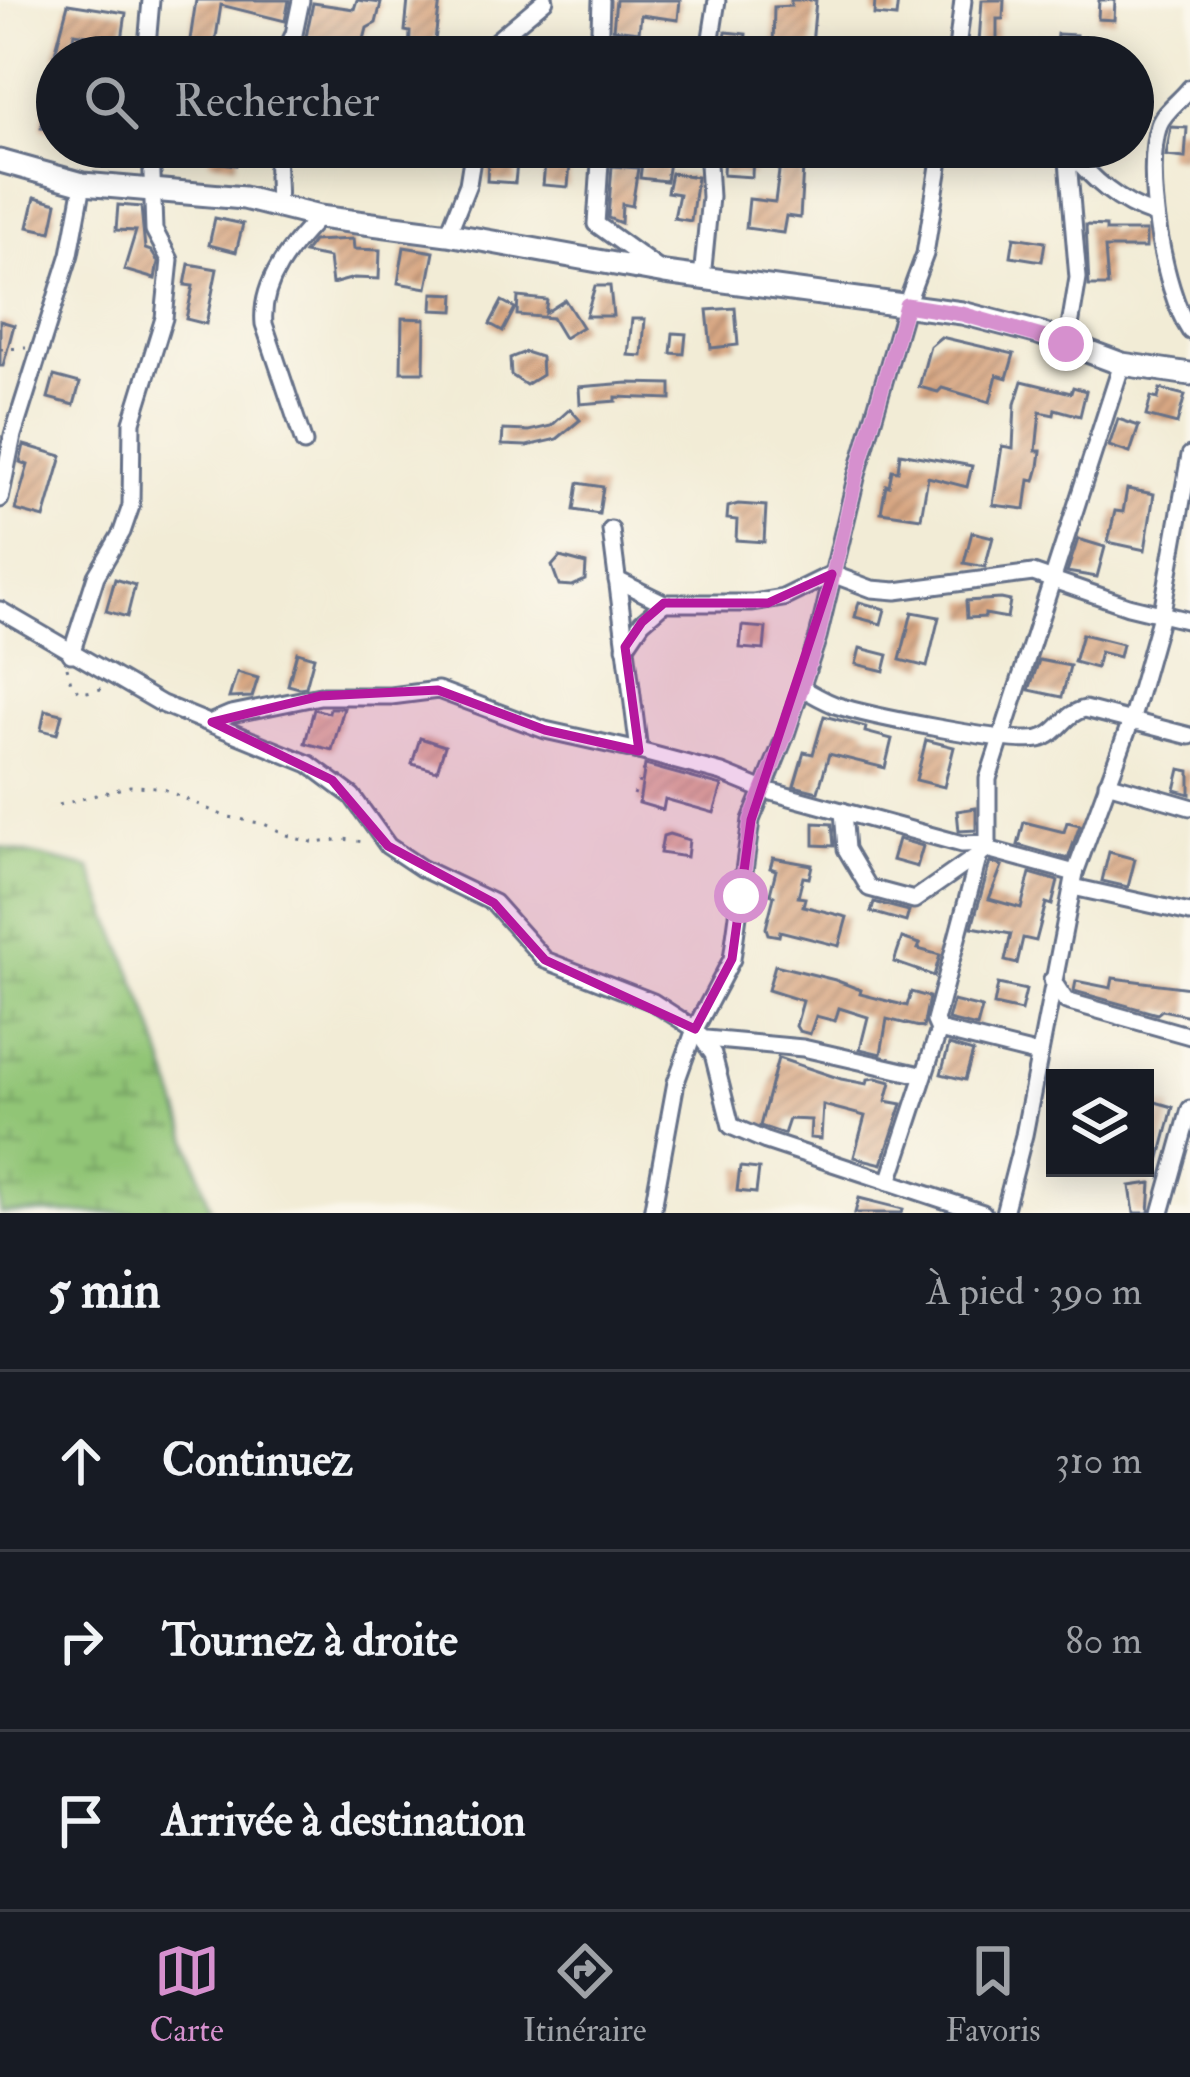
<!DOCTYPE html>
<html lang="fr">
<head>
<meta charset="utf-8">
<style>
	body { margin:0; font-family:"IM FELL Double Pica",serif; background:#20242c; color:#f1f3f6 }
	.controls { position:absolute; right:36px; bottom:36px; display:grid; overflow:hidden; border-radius:0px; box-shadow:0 6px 30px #0003 }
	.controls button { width:108px; height:108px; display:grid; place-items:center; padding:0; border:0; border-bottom:3px solid #363941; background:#171b24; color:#f1f3f6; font:60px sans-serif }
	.stop { position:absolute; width:36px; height:36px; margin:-27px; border:9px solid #d690ce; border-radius:50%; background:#fff }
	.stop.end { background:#d690ce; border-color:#fff; box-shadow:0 3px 12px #0008 }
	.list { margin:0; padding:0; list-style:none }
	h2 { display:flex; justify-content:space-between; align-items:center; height:156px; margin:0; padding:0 48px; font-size:51px }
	h2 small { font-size:39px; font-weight:400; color:#9ea1a6 }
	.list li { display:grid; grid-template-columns:78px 1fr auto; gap:36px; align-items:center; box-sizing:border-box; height:180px; padding:0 48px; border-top:3px solid #363941 }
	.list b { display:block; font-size:45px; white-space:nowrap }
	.list em { font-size:39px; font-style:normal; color:#9ea1a6 }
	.icon { flex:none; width:66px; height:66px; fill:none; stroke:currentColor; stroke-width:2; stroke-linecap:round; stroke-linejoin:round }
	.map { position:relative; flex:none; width:1190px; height:1213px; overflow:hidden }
	.search { position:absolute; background:#171b24; box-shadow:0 6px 30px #0003; left:36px; right:36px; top:36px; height:132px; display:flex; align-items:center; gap:30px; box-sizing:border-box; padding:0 42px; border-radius:66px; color:#9ea1a6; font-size:45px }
	.sheet { height:696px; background:#171b24 }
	nav { display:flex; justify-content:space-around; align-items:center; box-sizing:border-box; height:168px; border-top:3px solid #363941; background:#171b24; font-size:33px; color:#9ea1a6 }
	nav a { display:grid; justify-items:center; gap:6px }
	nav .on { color:#d690ce }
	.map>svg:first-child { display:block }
	.wetland { fill:url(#wetland-marsh); stroke:#567a6a; stroke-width:3 }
	.building { fill:url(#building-hatch) }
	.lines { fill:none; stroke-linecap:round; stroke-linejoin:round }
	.street-casing { stroke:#667188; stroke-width:21 }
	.secondary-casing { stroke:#667188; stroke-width:27 }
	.path { stroke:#667188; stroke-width:3; stroke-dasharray:3 9; stroke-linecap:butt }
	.street { stroke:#fff; stroke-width:15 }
	.secondary { stroke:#fff; stroke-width:21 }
	.route { stroke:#d690ce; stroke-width:15 }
	.marked { fill:#b5179e; fill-opacity:0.2; stroke:#b5179e; stroke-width:9; stroke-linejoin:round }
</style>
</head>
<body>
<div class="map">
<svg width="1190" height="1213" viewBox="0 0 1190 1213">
	<defs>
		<pattern id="wetland-marsh" width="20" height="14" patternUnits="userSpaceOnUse" patternTransform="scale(3)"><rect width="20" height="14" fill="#91c576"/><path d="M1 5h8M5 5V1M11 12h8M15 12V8" fill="none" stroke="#76a064"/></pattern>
		<pattern id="building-hatch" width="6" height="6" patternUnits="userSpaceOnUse" patternTransform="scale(3)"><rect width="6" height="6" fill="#d8a783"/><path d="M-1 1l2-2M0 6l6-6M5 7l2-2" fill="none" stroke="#ae886e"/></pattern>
	</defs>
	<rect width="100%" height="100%" fill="#fbf7ec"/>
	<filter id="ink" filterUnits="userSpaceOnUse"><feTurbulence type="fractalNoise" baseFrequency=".00833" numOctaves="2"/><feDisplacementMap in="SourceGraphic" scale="24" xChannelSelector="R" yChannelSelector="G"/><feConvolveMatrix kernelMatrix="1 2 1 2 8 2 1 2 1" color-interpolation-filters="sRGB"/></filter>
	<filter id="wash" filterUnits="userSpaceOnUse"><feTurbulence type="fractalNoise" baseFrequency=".004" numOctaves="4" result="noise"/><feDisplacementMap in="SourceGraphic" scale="48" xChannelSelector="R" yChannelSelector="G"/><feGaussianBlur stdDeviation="2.7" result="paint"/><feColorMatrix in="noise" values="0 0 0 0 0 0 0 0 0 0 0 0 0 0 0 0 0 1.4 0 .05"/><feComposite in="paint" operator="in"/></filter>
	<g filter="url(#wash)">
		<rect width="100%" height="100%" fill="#f2ecd6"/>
		<polygon class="wetland" points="0,847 90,868 151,1020 212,1213 0,1213"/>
		<g id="blocks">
			<g class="building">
				<polygon points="196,0 289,0 285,21 221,5 215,44 190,40"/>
				<polygon points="357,0 381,3 376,23 367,28 360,55 340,50 338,57 320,57 324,40 306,37 313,3 354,9"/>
				<polygon points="408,0 440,0 433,57 409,57 410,32 405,31"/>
				<polygon points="616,0 680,0 678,20 641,15 639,32 613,29"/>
				<polygon points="791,0 816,0 811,57 776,57 777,50 773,50 774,7 791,6"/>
				<polygon points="875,0 898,0 896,17 874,15"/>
				<polygon points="982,0 1004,0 1003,19 997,19 997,57 978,57"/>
				<polygon points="1099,0 1115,0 1114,20 1098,19"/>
				<polygon points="68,4 126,13 122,40 74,33 70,57 54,57"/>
				<polygon points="726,32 746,34 744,53 723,51"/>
				<polygon points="1057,34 1076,35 1075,57 1055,57"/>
				<polygon points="679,39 698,41 696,57 677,57"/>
				<polygon points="46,100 57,102 57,131 41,128"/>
				<polygon points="1171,127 1187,128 1185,158 1166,156"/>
				<polygon points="212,147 239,147 236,165 209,161"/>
				<polygon points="644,147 660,147 658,160 669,162 666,181 640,178"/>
				<polygon points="786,149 804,150 800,218 786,216 783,233 746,228 749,199 775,202 781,156 786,156"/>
				<polygon points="724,151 753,152 752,177 723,175"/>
				<polygon points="488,160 517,163 515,183 487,181"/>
				<polygon points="545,163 570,164 568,187 543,185"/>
				<polygon points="612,166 638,168 632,206 622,204 621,223 608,218"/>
				<polygon points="671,173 697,177 691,221 674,218 679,194 667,192"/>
				<polygon points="35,197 57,203 51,232 28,227"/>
				<polygon points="118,205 141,207 145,249 151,251 158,262 155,279 124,270 136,231 116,230"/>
				<polygon points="215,218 243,224 236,252 209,245"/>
				<polygon points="1086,225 1106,226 1106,231 1146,231 1146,248 1105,248 1108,286 1089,286"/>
				<polygon points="1014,237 1045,242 1042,261 1011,256"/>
				<polygon points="353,239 354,249 380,250 379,279 354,278 332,284 329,258 304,253 313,241"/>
				<polygon points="404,247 434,252 427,288 398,283"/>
				<polygon points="189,264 217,269 206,324 186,319 193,286 185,285"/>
				<polygon points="595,286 610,286 613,316 586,316"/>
				<polygon points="433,293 455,294 454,311 432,310"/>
				<polygon points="518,297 547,300 545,313 565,300 582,327 564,338 552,318 517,315"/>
				<polygon points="502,301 515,308 503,331 490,324"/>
				<polygon points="735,308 738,345 711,348 707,310"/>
				<polygon points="402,318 425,319 424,372 401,372"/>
				<polygon points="632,319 645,319 642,356 628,355"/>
				<polygon points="0,321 14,325 3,366 0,366"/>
				<polygon points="673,333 686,334 684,354 671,353"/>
				<polygon points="941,337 1014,354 1007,378 997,375 990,402 942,388 938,392 919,387 930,346"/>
				<polygon points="525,352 541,357 542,375 526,385 511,375 510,358"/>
				<polygon points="54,376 80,383 74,405 48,398"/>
				<polygon points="1022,381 1071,393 1073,387 1086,391 1080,416 1055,409 1054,415 1040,412 1036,451 1041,451 1039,467 1035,481 1029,480 1025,509 993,505 1002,446 1013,448 1015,404"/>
				<polygon points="628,383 671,384 671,399 616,397 616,401 580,404 579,387"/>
				<polygon points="1160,389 1185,395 1177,424 1146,416 1151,397 1158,399"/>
				<polygon points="570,409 580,420 557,439 527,446 502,445 503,430 529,431 551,426"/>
				<polygon points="1118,419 1139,426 1130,453 1109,446"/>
				<polygon points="24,445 62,456 44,518 15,510 28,465 20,462"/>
				<polygon points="900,453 972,466 967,487 928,477 921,518 881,512 886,485 889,486 892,470 898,471"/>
				<polygon points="578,483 603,487 599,514 574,510"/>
				<polygon points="1127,489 1154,494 1145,550 1108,542 1115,511 1123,512"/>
				<polygon points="738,504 766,506 764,542 736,540 737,520 727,519 728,507"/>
				<polygon points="972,532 993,537 985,567 964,563"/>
				<polygon points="1078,539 1105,547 1097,577 1067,572"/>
				<polygon points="560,557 586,564 585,580 572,586 559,585 552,566"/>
				<polygon points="115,579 135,585 127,617 106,611"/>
				<polygon points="1001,599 1010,601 1007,618 985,614 985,617 967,618 966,601"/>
				<polygon points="859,602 885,609 881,624 855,617"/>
				<polygon points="912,612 939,617 927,667 900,660"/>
				<polygon points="742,626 766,628 764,650 740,648"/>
				<polygon points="1082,634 1122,644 1119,657 1100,652 1096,668 1074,662"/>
				<polygon points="860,648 888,655 884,671 856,664"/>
				<polygon points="297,652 314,657 306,687 299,688 288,685"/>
				<polygon points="1039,660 1070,666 1062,697 1029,690"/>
				<polygon points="237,672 258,678 252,697 229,698"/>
				<polygon points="330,708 344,708 332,750 305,743 314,709 329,713"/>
				<polygon points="45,710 62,714 57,734 41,730"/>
				<polygon points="824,716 866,727 865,732 892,739 885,768 829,754 818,792 794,786 804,752 813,754"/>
				<polygon points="420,738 445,746 437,771 412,764"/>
				<polygon points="926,740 954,747 944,787 916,780"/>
				<polygon points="645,765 722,786 714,813 665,799 663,810 639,803"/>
				<polygon points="1180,769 1190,771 1190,794 1175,790"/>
				<polygon points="976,808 976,830 959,831 957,811"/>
				<polygon points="1024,822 1064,832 1067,822 1080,825 1068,859 1018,845"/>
				<polygon points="814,823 832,824 834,846 814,845"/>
				<polygon points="669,834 689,840 687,857 660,853 663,836"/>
				<polygon points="898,839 923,846 917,867 892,860"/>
				<polygon points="1109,852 1135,859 1128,887 1102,881"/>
				<polygon points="773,858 812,865 809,878 803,877 798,897 805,898 803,906 847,917 839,946 780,931 779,936 768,934 766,928 774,896 770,894 776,870 770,868"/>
				<polygon points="990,862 1002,866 989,899 1021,908 1030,873 1058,881 1052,905 1046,903 1036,941 1023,938 1017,964 1005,961 1011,934 972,927"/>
				<polygon points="874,902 909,911 906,922 871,912"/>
				<polygon points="902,938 920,944 918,949 940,955 934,976 894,962"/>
				<polygon points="775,965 835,980 861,990 860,994 907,1006 911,992 929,997 923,1028 887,1019 881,1054 860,1049 868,1017 839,1008 835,1021 816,1016 810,1034 799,1031 796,1026 803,1001 768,990"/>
				<polygon points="1113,978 1190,988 1190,1016 1162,1010 1157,1014 1074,991 1076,981 1111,988"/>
				<polygon points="998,984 1026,990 1021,1011 994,1005"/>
				<polygon points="953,1001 982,1008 977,1027 948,1020"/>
				<polygon points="949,1045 973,1052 965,1080 941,1074"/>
				<polygon points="778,1058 841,1079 867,1084 868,1079 876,1078 891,1082 886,1101 902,1104 882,1164 854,1157 865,1116 823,1105 821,1139 810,1138 811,1120 789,1119 784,1134 760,1126"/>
				<polygon points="1145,1099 1173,1107 1156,1173 1145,1170"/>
				<polygon points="740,1167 759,1169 756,1193 737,1191"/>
				<polygon points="1151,1183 1149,1213 1134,1213 1130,1186"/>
				<polygon points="859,1198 903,1209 902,1213 855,1213"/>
			</g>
		</g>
	</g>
	<g filter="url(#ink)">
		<use href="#blocks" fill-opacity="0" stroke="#667188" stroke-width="3"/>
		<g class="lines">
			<defs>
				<g id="street">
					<polyline points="146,57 151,0"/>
					<polyline points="283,57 294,34 301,0"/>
					<polyline points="484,57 490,46 545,0"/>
					<polyline points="599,57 601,0"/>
					<polyline points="708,57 717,0"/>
					<polyline points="956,57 963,0"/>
					<path d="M1190,88c-9,12 -26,23 -31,37 -16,47 4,165 31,206"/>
					<polyline points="276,147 278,206"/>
					<polyline points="601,147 596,224 657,268"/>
					<path d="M1068,150c25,30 50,53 87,65"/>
					<polyline points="448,234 468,184 474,147"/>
					<polyline points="702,278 710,197 707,147"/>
					<polyline points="1067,344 1078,278 1067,149"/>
					<path d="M304,443l-40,-119c-4,-42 27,-78 55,-107"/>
					<polyline points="0,499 13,435 70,254 83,184"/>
					<polyline points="611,530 639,751 722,773 761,789 962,844 988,843 988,779 1122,364"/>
					<polyline points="617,580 664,603 753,603 783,598 832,574 872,589 896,591 1033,573 1128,606 1190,621"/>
					<polyline points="0,610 162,704 309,764 352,796 388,846 421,868 494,903 545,960 653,1002 695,1029 713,1054 731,1126 766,1141 983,1213"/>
					<polyline points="625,647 642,622 664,603"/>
					<polyline points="71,654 96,576 122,532 131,506 132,422 164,318 170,260 154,230 151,147"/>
					<path d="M801,687c11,7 22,13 34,18 30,10 176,40 204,34 20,-4 25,-26 46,-30l105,27"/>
					<polyline points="212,722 231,714 320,696 391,696 438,690 545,730 639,751"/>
					<polyline points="1107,783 1190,807"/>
					<polyline points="843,811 846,849 869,888 914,900 987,849 1075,873"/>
					<polyline points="1073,887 1190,913"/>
					<polyline points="1052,980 1066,1001 1190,1036"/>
					<polyline points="939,1030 935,1021 979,855"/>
					<polyline points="706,1039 803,1048 921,1075"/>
					<polyline points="889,1182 939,1030 1039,1055"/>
					<polyline points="652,1213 676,1082 695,1029 732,959 751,820 786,734 818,637 856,478 906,305 925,254 942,147"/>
					<polyline points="1004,1213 1024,1135 1075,873 1132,718 1162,612 1190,455"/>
					<polyline points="1161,1213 1190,1109"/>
				</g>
				<polyline id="secondary" points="0,161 83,184 244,198 319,217 448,234 665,273 962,313 1039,333 1122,364 1190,374"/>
			</defs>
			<use href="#street" class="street-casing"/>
			<use href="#secondary" class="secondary-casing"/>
			<g class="path">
				<polyline points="0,349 26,348"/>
				<polyline points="67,667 71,683 82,693 106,688"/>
				<polyline points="634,795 645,766"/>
				<polyline points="59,805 130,786 159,787 224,816 264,824 294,838 316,843 344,839 369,843"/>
			</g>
			<use href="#street" class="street"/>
			<use href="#secondary" class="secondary"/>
		</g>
	</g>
	<g class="lines" filter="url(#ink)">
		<polyline class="route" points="741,896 751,820 786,734 818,637 856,478 906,305 962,314 1066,344"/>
	</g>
	<path class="marked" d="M832,574l-81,246 -19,139 -37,70 -150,-69 -51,-57 -106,-57 -56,-66 -120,-58 108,-26 118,-6 107,40 94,21 -14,-104 17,-25 22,-19h104z"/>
</svg>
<div class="controls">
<button><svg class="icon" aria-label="layers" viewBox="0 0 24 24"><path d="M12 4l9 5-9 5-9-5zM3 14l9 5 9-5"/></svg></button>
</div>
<div class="stop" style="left:741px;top:896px"></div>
<div class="stop end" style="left:1066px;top:344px"></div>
<div class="search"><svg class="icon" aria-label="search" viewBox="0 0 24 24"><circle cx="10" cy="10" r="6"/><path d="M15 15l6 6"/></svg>Rechercher</div>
</div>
<section class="sheet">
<h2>5 min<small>À pied · 390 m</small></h2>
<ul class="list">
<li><svg class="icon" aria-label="ahead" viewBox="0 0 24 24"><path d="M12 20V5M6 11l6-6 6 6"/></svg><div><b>Continuez</b></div><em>310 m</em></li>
<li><svg class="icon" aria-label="right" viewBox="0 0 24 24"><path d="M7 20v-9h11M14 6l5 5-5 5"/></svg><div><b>Tournez à droite</b></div><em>80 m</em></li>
<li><svg class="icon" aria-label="arrive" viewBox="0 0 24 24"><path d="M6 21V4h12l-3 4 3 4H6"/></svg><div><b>Arrivée à destination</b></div></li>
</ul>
</section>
<nav>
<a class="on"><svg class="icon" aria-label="map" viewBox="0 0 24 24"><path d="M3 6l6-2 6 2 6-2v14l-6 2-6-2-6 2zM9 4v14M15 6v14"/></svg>Carte</a>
<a><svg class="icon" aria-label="directions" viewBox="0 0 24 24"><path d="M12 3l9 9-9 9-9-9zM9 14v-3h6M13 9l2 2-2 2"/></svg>Itinéraire</a>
<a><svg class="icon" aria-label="saved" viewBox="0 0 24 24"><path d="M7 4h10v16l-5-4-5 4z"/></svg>Favoris</a>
</nav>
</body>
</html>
